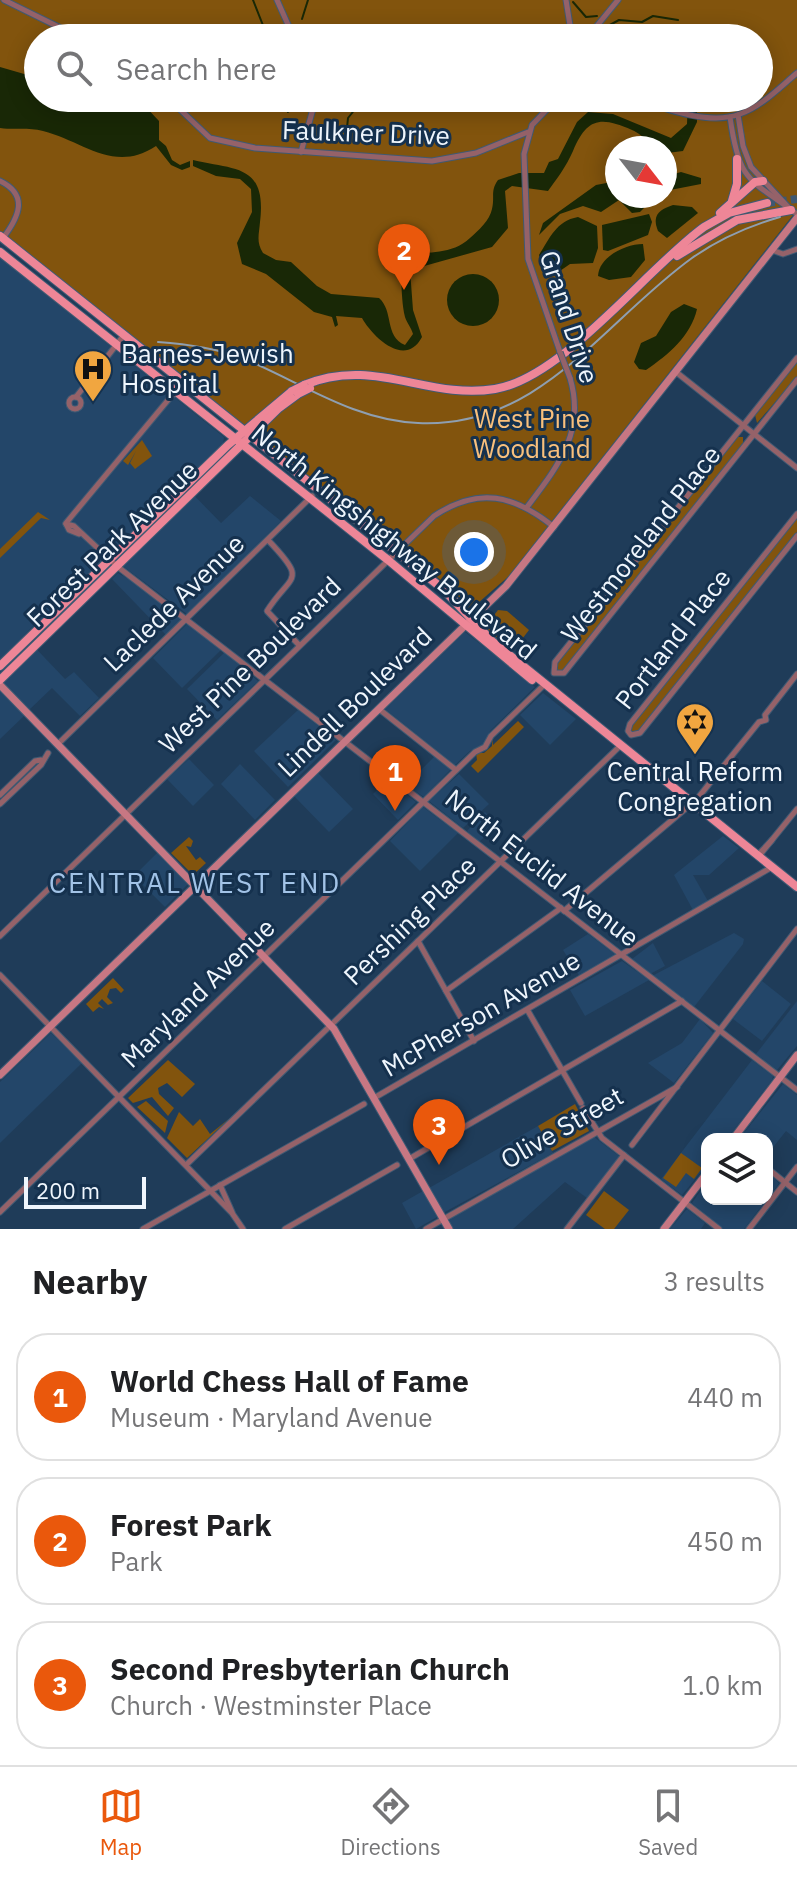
<!DOCTYPE html>
<html lang="en">
<head>
<meta charset="utf-8">
<style>
	body { margin:0; font-family:"IBM Plex Sans",sans-serif; background:#f2f2f2; color:#202124 }
	.controls { position:absolute; right:24px; bottom:24px; display:grid; overflow:hidden; border-radius:16px; box-shadow:0 4px 20px #0003 }
	.controls button { width:72px; height:72px; display:grid; place-items:center; padding:0; border:0; border-bottom:2px solid #e0e0e0; background:#fff; color:#202124; font:40px sans-serif }
	.compass { position:absolute; left:605px; top:136px; width:72px; height:72px; border-radius:50%; background:#fff; box-shadow:0 4px 20px #0003; rotate:121deg }
	.scale { position:absolute; left:24px; bottom:20px; width:122px; box-sizing:border-box; padding-left:8px; border:4px solid #eff6fd; border-top:0; font-size:22px; line-height:28px; white-space:nowrap; color:#eff6fd; -webkit-text-stroke:6px #15314e; paint-order:stroke }
	.you { position:absolute; left:474px; top:552px; width:28px; height:28px; margin:-20px; border:6px solid #fff; border-radius:50%; background:#1a73e8; box-shadow:0 0 0 12px #1a73e833 }
	.badge { display:grid; place-items:center; width:52px; height:52px; border-radius:50%; background:#ea580c; color:#fff; font-size:26px; font-weight:700 }
	.pin { position:absolute; translate:-50% -66px; filter:drop-shadow(0 2px 4px #0008) }
	.pin::after { content:''; position:absolute; top:42px; width:28px; height:24px; background:inherit; clip-path:polygon(0 0,100% 0,50% 100%) }
	.list { margin:0; padding:0; list-style:none }
	h2 { display:flex; justify-content:space-between; align-items:center; height:104px; margin:0; padding:0 32px; font-size:34px }
	h2 small { font-size:26px; font-weight:400; color:#757577 }
	.list li { display:grid; grid-template-columns:52px 1fr auto; gap:24px; align-items:center; box-sizing:border-box; height:128px; margin:0 16px 16px; padding:0 16px; border:2px solid #e0e0e0; border-radius:32px }
	.list b { display:block; font-size:30px; white-space:nowrap }
	.list p { margin:0; font-size:26px; white-space:nowrap; color:#757577 }
	.list em { font-size:26px; font-style:normal; color:#757577 }
	.icon { flex:none; width:44px; height:44px; fill:none; stroke:currentColor; stroke-width:2; stroke-linecap:round; stroke-linejoin:round }
	.map { position:relative; flex:none; width:797px; height:1229px; overflow:hidden }
	.search { position:absolute; background:#fff; box-shadow:0 4px 20px #0003; left:24px; right:24px; top:24px; height:88px; display:flex; align-items:center; gap:20px; box-sizing:border-box; padding:0 28px; border-radius:44px; color:#757577; font-size:30px }
	.sheet { height:536px; background:#fff }
	nav { display:flex; justify-content:space-around; align-items:center; box-sizing:border-box; height:112px; border-top:2px solid #e0e0e0; background:#fff; font-size:22px; color:#757577 }
	nav a { display:grid; justify-items:center; gap:4px }
	nav .on { color:#ea580c }
	.map>svg:first-child { display:block }
	.built { fill:#234669 }
	.green { fill:#82540d; fill-rule:evenodd }
	.water { fill:#192806 }
	.lines { fill:none; stroke-linecap:round; stroke-linejoin:round }
	.stream { stroke:#192806; stroke-width:2 }
	.primary-tunnel { stroke:#3e5872; stroke-width:8; stroke-dasharray:8 4; stroke-linecap:butt }
	.street-casing { stroke:#405a73; stroke-width:7 }
	.secondary-casing { stroke:#405a73; stroke-width:9 }
	.primary-casing { stroke:#405a73; stroke-width:10 }
	.street { stroke:#956269; stroke-width:5 }
	.secondary { stroke:#c77783; stroke-width:7 }
	.primary { stroke:#ee8697; stroke-width:8 }
	.tram { stroke:#8e9fb1; stroke-width:2 }
	.street-bridge-casing { stroke:#405a73; stroke-width:7; stroke-linecap:butt }
	.primary-bridge-casing { stroke:#405a73; stroke-width:10; stroke-linecap:butt }
	.street-bridge { stroke:#956269; stroke-width:5 }
	.primary-bridge { stroke:#ee8697; stroke-width:8 }
	.labels { text-anchor:middle; stroke-width:6; stroke-linejoin:round; paint-order:stroke }
	.street-label { font-size:26px; fill:#eff6fd; stroke:#15314e }
	.poi-label { font-size:26px; fill:#eff6fd; stroke:#15314e; text-anchor:start }
	.park-label { font-size:26px; fill:#f9c07c; stroke:#15314e }
	.neighbourhood-label { font-size:28px; letter-spacing:2px; fill:#a2c3e7; stroke:#15314e }
</style>
</head>
<body>
<div class="map">
<svg width="797" height="1229" viewBox="0 0 797 1229">
	<rect width="100%" height="100%" fill="#1f3c59"/>
	<g class="built">
		<polygon points="0,258 224,437 223,445 183,484 221,523 250,496 281,521 187,614 108,555 31,628 24,636 65,679 74,672 99,698 80,716 52,688 29,710 0,680"/>
		<polygon points="118,573 142,587 181,620 166,635 112,579"/>
		<polygon points="187,624 222,649 182,688 153,658"/>
		<polygon points="465,632 535,687 490,731 486,743 470,751 455,765 385,709"/>
		<polygon points="225,652 258,681 217,720 187,689"/>
		<polygon points="0,689 25,715 0,739"/>
		<polygon points="543,693 576,719 550,745 520,715"/>
		<polygon points="298,710 336,740 288,787 254,751"/>
		<polygon points="435,756 451,769 424,797 406,785"/>
		<polygon points="189,759 214,785 193,806 167,779"/>
		<polygon points="240,764 275,800 255,820 221,784"/>
		<polygon points="318,773 353,809 329,832 294,796"/>
		<polygon points="459,774 489,804 463,828 429,801"/>
		<polygon points="388,779 416,802 398,820 373,794"/>
		<polygon points="423,807 458,833 420,871 390,841"/>
		<polygon points="485,812 497,825 479,842 467,831"/>
		<polygon points="723,836 739,848 709,875 693,875 709,903 694,912 674,875"/>
		<polygon points="158,852 188,884 165,907 134,876"/>
		<polygon points="734,933 744,939 743,944 694,1007 652,976"/>
		<polygon points="588,934 616,955 580,977 563,950"/>
		<polygon points="653,943 665,966 650,974 632,959"/>
		<polygon points="622,961 649,980 585,1016 570,990"/>
		<polygon points="762,981 791,1004 762,1041 733,1019"/>
		<polygon points="797,1001 797,1046 777,1070 756,1054"/>
		<polygon points="700,1019 713,1033 674,1083 648,1063 682,1043"/>
		<polygon points="51,1033 82,1063 0,1143 0,1082"/>
		<polygon points="752,1060 773,1076 772,1080 727,1139 707,1139 707,1165 682,1195 661,1179"/>
		<polygon points="783,1084 797,1095 797,1140 786,1131 767,1155 767,1139 739,1139"/>
		<polygon points="538,1126 553,1153 443,1213 429,1188"/>
		<polygon points="594,1137 619,1156 587,1198 565,1182 513,1229 453,1229 449,1222 451,1218"/>
		<polygon points="767,1171 779,1183 778,1185 744,1229 723,1229 692,1203 707,1181 707,1199 767,1199"/>
		<polygon points="423,1191 437,1217 416,1229 402,1203"/>
		<polygon points="687,1209 705,1223 701,1229 670,1229"/>
	</g>
	<g class="green">
		<path d="M0,0h797v210l-288,366 -39,34 -18,-21 -452,-357zM38,38h721v60h-721zM617,148h48v48h-48z"/>
		<polygon points="797,362 797,377 757,423 755,415"/>
		<polygon points="738,437 743,437 743,444 563,671 556,672 556,665"/>
		<polygon points="142,440 152,456 135,469 130,463 136,451 128,465 123,461"/>
		<polygon points="38,512 50,520 41,518 0,558 0,549"/>
		<polygon points="797,518 797,532 639,731 631,731 632,725"/>
		<polygon points="498,610 507,611 529,630 513,651 485,627"/>
		<polygon points="518,721 524,727 478,773 471,766 477,760 476,753 484,753 492,746 492,738 493,745"/>
		<polygon points="189,837 193,841 191,847 186,846 196,860 200,857 206,863 193,875 171,853"/>
		<polygon points="113,978 124,990 121,993 116,988 110,989 107,997 113,1003 108,1005 102,999 98,1003 104,1009 99,1007 93,1012 86,1004"/>
		<polygon points="168,1060 195,1084 182,1097 167,1083 158,1088 159,1094 174,1108 168,1116 152,1097 133,1103 128,1098"/>
		<polygon points="146,1101 168,1121 165,1133 137,1107"/>
		<polygon points="575,1104 589,1131 552,1151 538,1126"/>
		<polygon points="179,1112 193,1126 200,1119 210,1134 230,1118 187,1158 167,1138"/>
		<polygon points="681,1153 702,1168 694,1179 686,1173 676,1187 663,1178"/>
		<polygon points="604,1191 629,1210 614,1229 605,1229 586,1215"/>
	</g>
	<g class="water">
		<path d="M0,67l38,11v20h93v4l13,3 15,16v19l7,6 6,14 8,5 10,-4v6l-8,3 -11,-5 -15,-19c-42,28 -73,-5 -113,-15 -15,-4 -28,-1 -43,-3z"/>
		<path d="M688,98h9v24l-14,29 -16,2 -2,-5c-13,0 -21,-13 -33,-18 -32,-14 -45,-12 -59,21 -7,16 -17,29 -25,40l-36,-5 -7,5 3,37 -16,19 -82,23 3,40 9,27c-17,32 -50,-1 -60,-19l-26,-2 2,9 -3,2 -3,-10 -18,-5 -48,-38 -24,-10 -5,-21 15,-31 -1,-23 -11,-10 -24,-3 -23,-10v-6c42,10 74,4 67,62 -1,13 -4,20 3,31l13,7 15,2 26,24 14,8 48,4c15,13 5,38 26,47l8,-11c-2,-7 -6,-11 -8,-17 -3,-12 -3,-25 -4,-37 -4,-42 41,-15 69,-42 8,-7 20,-18 22,-29 3,-12 -2,-18 6,-29l21,-7h25l5,-11 9,-3 19,-37 11,-10 25,2 58,24 16,-14z"/>
		<polygon points="681,172 701,178 701,184 665,191 665,187 673,185 674,174"/>
		<polygon points="617,181 617,196 643,196 644,208 640,212 632,213 619,200 601,212 583,206 560,214 539,235 543,223 596,185"/>
		<path d="M673,205l19,2 6,6 -31,25 -9,-7c-6,-15 0,-21 15,-26z"/>
		<polygon points="649,214 652,222 648,235 608,251 603,250 602,225"/>
		<path d="M578,217l19,9 1,22 -5,15 -23,1 -13,9 -14,-5 -4,-13c11,-17 17,-34 39,-38z"/>
		<path d="M643,244l2,16 -14,17 -22,3 -11,-4c1,-19 27,-32 45,-32z"/>
		<circle cx="473" cy="300" r="26"/>
		<path d="M684,304l13,5c-6,27 -29,46 -51,61l-7,-1 -5,-7 7,-19 15,-7 15,-24z"/>
	</g>
	<g class="lines">
		<g class="stream">
			<polyline points="253,0 268,38"/>
			<polyline points="573,2 586,17 597,16"/>
			<polyline points="302,19 308,0"/>
			<polyline points="608,26 619,20 642,22 653,16 678,20"/>
			<polyline points="608,26 610,38"/>
			<polyline points="286,98 288,112"/>
			<polyline points="347,128 348,118 364,98"/>
		</g>
		<polyline class="primary-tunnel" points="767,203 797,199"/>
		<defs>
			<g id="street">
				<polyline points="4,0 81,38"/>
				<polyline points="277,0 294,38"/>
				<polyline points="566,0 572,38"/>
				<polyline points="587,38 618,0"/>
				<polyline points="168,98 210,138 255,148 432,161 476,153 528,132"/>
				<path d="M634,98c29,10 75,28 106,16 21,-7 40,-27 57,-41"/>
				<polyline points="738,115 743,146 751,167 790,209"/>
				<path d="M730,117c9,65 18,61 67,97"/>
				<polyline points="301,152 316,98"/>
				<path d="M0,181c29,14 19,36 3,57"/>
				<polyline points="772,250 783,254 797,249"/>
				<polyline points="560,352 528,259 524,154 532,125 553,103 568,98"/>
				<polyline points="797,358 555,662 554,673 564,673 797,380"/>
				<polyline points="676,372 797,468"/>
				<polyline points="76,397 124,335"/>
				<circle cx="75" cy="403" r="6"/>
				<path d="M527,507c31,-41 59,-75 43,-129"/>
				<polyline points="797,514 630,724 628,731 631,735 640,733 797,536"/>
				<polyline points="66,523 183,382"/>
				<polyline points="66,524 74,526 118,567 797,1090"/>
				<polyline points="66,524 69,530 79,534"/>
				<path d="M268,540c41,43 23,33 -1,71l32,34"/>
				<polyline points="379,709 456,770"/>
				<polyline points="58,744 312,496"/>
				<polyline points="0,795 35,761 41,760"/>
				<polyline points="0,804 41,765 48,753"/>
				<polyline points="758,855 772,840"/>
				<polyline points="759,856 797,809"/>
				<polyline points="564,911 697,799 759,722 766,720 765,715 797,674"/>
				<path d="M0,936l434,-420c45,-30 80,-21 120,11"/>
				<polyline points="418,941 474,1041"/>
				<polyline points="0,975 232,1213 243,1229"/>
				<polyline points="446,991 561,908"/>
				<polyline points="528,1011 581,1103"/>
				<polyline points="374,1098 772,867"/>
				<polyline points="583,1108 602,1138 719,1229"/>
				<polyline points="632,1145 797,929"/>
				<polyline points="409,1159 682,1001"/>
				<polyline points="186,1165 621,745"/>
				<polyline points="767,1168 797,1192"/>
				<polyline points="220,1185 232,1212"/>
				<polyline points="0,1212 475,752 485,747 491,736 545,684"/>
				<polyline points="143,1229 364,1104"/>
				<polyline points="285,1229 397,1165"/>
				<polyline points="426,1229 677,1087"/>
				<polyline points="567,1229 624,1155"/>
				<polyline points="749,1229 797,1167"/>
			</g>
			<g id="secondary">
				<polyline points="0,685 334,1029 449,1229"/>
				<polyline points="0,1075 506,586 797,218"/>
				<polyline points="733,1139 797,1055"/>
				<polyline points="664,1229 707,1173"/>
			</g>
			<g id="primary">
				<polyline points="732,201 737,184 737,159"/>
				<polyline points="720,213 755,182 763,181"/>
				<polyline points="0,236 443,589 492,641 797,887"/>
				<polyline points="0,252 388,560 532,680"/>
				<polyline points="677,256 737,220 791,210"/>
				<path d="M304,385c70,-29 123,15 191,4 68,-11 151,-120 209,-162l25,-14 38,-10"/>
				<polyline points="0,666 228,445 292,391"/>
				<polyline points="0,680 279,408 298,394"/>
			</g>
		</defs>
		<use href="#street" class="street-casing"/>
		<use href="#secondary" class="secondary-casing"/>
		<use href="#primary" class="primary-casing"/>
		<use href="#street" class="street"/>
		<use href="#secondary" class="secondary"/>
		<use href="#primary" class="primary"/>
		<path class="tram" d="M158,342c29,2 57,6 84,16 59,24 110,62 176,65 122,6 185,-101 274,-165 27,-19 57,-32 88,-41"/>
		<defs>
			<polyline id="street-bridge" points="560,352 570,378"/>
			<g id="primary-bridge">
				<polyline points="292,391 304,385"/>
				<polyline points="298,394 310,388"/>
			</g>
		</defs>
		<use href="#street-bridge" class="street-bridge-casing"/>
		<use href="#primary-bridge" class="primary-bridge-casing"/>
		<use href="#street-bridge" class="street-bridge"/>
		<use href="#primary-bridge" class="primary-bridge"/>
	</g>
	<defs>
		<symbol id="hospital-pin" viewBox="-11 -11 22 30"><path d="M0 17L-7.5 6A9.5 9.5 0 1 1 7.5 6Z" fill="#f1a640" stroke="#15314e"/><path d="M-5-5h3v3.5h4V-5h3V5h-3V1.5h-4V5h-3Z" fill="#111"/></symbol>
		<symbol id="synagogue-pin" viewBox="-11 -11 22 30"><path d="M0 17L-7.5 6A9.5 9.5 0 1 1 7.5 6Z" fill="#f1a640" stroke="#15314e"/><path d="M0-6.5L5.6 3.2H-5.6ZM0 6.5L5.6-3.2H-5.6Z" fill="#111"/></symbol>
	</defs>
	<g fill-rule="evenodd">
		<use href="#hospital-pin" x="71" y="347" width="44" height="60"/>
		<use href="#synagogue-pin" x="673" y="700" width="44" height="60"/>
	</g>
	<g class="labels">
		<g class="street-label">
			<text transform="translate(366 133) rotate(2)" y="9">Faulkner Drive</text>
			<text transform="translate(569 317) rotate(72)" y="9">Grand Drive</text>
			<text transform="translate(394 542) rotate(39)" y="9">North Kingshighway Boulevard</text>
			<text transform="translate(112 544) rotate(-44)" y="9">Forest Park Avenue</text>
			<text transform="translate(641 544) rotate(-52)" y="9">Westmoreland Place</text>
			<text transform="translate(174 603) rotate(-44)" y="9">Laclede Avenue</text>
			<text transform="translate(673 639) rotate(-52)" y="9">Portland Place</text>
			<text transform="translate(250 665) rotate(-44)" y="9">West Pine Boulevard</text>
			<text transform="translate(355 702) rotate(-44)" y="9">Lindell Boulevard</text>
			<text transform="translate(542 868) rotate(38)" y="9">North Euclid Avenue</text>
			<text transform="translate(410 921) rotate(-44)" y="9">Pershing Place</text>
			<text transform="translate(198 993) rotate(-44)" y="9">Maryland Avenue</text>
			<text transform="translate(481 1014) rotate(-30)" y="9">McPherson Avenue</text>
			<text transform="translate(562 1128) rotate(-30)" y="9">Olive Street</text>
		</g>
		<g class="poi-label">
			<text x="121" y="363">Barnes-Jewish<tspan x="121" dy="30">Hospital</tspan></text>
			<text x="695" y="781" text-anchor="middle">Central Reform<tspan x="695" dy="30">Congregation</tspan></text>
		</g>
		<g class="park-label">
			<text x="532" y="428">West Pine<tspan x="532" dy="30">Woodland</tspan></text>
		</g>
		<g class="neighbourhood-label">
			<text x="195" y="893">CENTRAL WEST END</text>
		</g>
	</g>
</svg>
<div class="controls">
<button><svg class="icon" aria-label="layers" viewBox="0 0 24 24"><path d="M12 4l9 5-9 5-9-5zM3 14l9 5 9-5"/></svg></button>
</div>
<svg class="compass" viewBox="-18 -18 36 36"><path d="M0-13l5 13h-10z" fill="#e53935"/><path d="M0 13l5-13h-10z" fill="#757577"/></svg>
<div class="scale">200 m</div>
<div class="you"></div>
<div class="pin badge" style="left:395px;top:811px">1</div>
<div class="pin badge" style="left:404px;top:290px">2</div>
<div class="pin badge" style="left:439px;top:1165px">3</div>
<div class="search"><svg class="icon" aria-label="search" viewBox="0 0 24 24"><circle cx="10" cy="10" r="6"/><path d="M15 15l6 6"/></svg>Search here</div>
</div>
<section class="sheet">
<h2>Nearby<small>3 results</small></h2>
<ul class="list">
<li><span class="badge">1</span><div><b>World Chess Hall of Fame</b><p>Museum · Maryland Avenue</p></div><em>440 m</em></li>
<li><span class="badge">2</span><div><b>Forest Park</b><p>Park</p></div><em>450 m</em></li>
<li><span class="badge">3</span><div><b>Second Presbyterian Church</b><p>Church · Westminster Place</p></div><em>1.0 km</em></li>
</ul>
</section>
<nav>
<a class="on"><svg class="icon" aria-label="map" viewBox="0 0 24 24"><path d="M3 6l6-2 6 2 6-2v14l-6 2-6-2-6 2zM9 4v14M15 6v14"/></svg>Map</a>
<a><svg class="icon" aria-label="directions" viewBox="0 0 24 24"><path d="M12 3l9 9-9 9-9-9zM9 14v-3h6M13 9l2 2-2 2"/></svg>Directions</a>
<a><svg class="icon" aria-label="saved" viewBox="0 0 24 24"><path d="M7 4h10v16l-5-4-5 4z"/></svg>Saved</a>
</nav>
</body>
</html>
